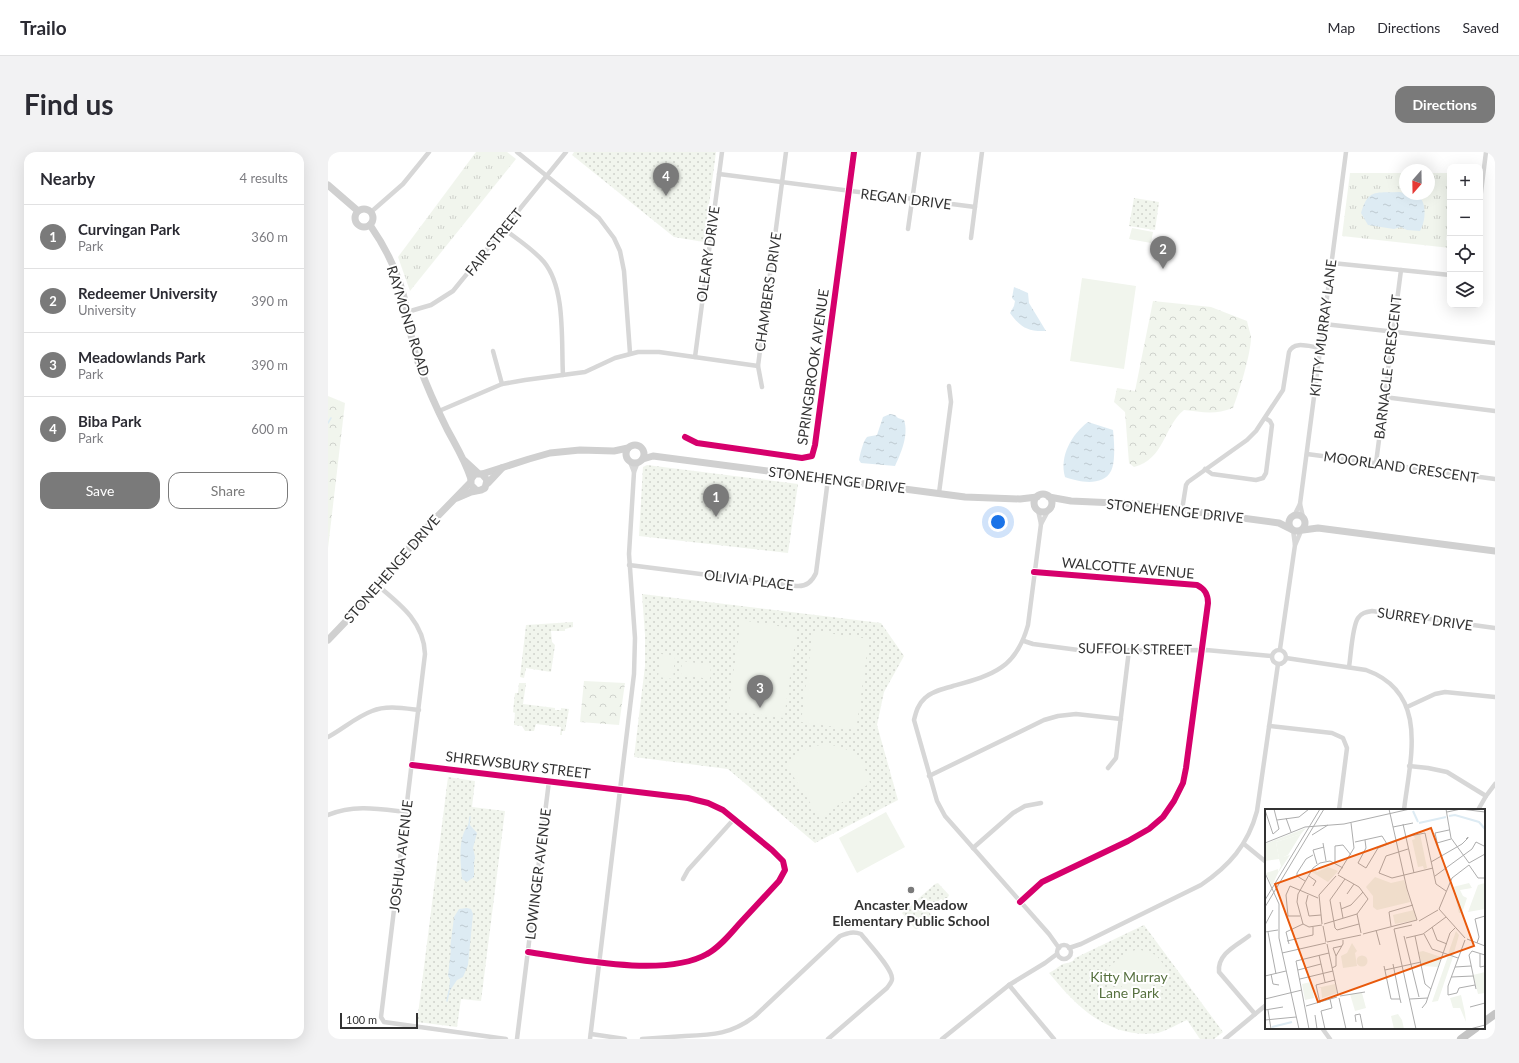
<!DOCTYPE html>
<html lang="en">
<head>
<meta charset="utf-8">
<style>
	body { margin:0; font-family:Lato,sans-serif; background:#f2f2f3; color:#2b2b33 }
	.controls { position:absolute; right:12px; top:12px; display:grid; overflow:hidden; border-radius:8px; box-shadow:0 4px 16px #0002 }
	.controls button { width:36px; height:36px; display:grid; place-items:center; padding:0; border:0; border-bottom:1px solid #e1e1e2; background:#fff; color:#2b2b33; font:20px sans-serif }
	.compass { position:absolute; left:1071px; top:12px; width:36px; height:36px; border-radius:50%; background:#fff; box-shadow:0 4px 16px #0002; rotate:200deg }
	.scale { position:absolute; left:12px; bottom:10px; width:78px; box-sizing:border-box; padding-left:4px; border:2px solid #333; border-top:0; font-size:11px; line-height:14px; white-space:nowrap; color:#333; -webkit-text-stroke:3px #fff; paint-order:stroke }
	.you { position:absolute; left:670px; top:370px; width:14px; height:14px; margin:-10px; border:3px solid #fff; border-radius:50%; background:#1a73e8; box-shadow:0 0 0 6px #1a73e833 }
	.badge { display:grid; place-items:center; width:26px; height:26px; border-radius:50%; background:#7a7a7a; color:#fff; font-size:13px; font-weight:700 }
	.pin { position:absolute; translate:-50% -33px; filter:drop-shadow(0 1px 2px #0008) }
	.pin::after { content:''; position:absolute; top:21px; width:14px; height:12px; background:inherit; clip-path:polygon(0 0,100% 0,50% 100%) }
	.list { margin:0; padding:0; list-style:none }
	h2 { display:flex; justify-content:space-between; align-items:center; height:52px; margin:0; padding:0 16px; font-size:17px }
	h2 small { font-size:13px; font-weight:400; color:#7c7c81 }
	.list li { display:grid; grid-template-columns:26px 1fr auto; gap:12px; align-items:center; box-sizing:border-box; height:64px; padding:0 16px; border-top:1px solid #e1e1e2 }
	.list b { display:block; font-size:15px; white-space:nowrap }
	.list p { margin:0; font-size:13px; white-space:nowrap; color:#7c7c81 }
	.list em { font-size:13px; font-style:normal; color:#7c7c81 }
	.actions { display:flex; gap:8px; padding:12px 16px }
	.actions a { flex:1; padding:9px 0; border:1px solid #7a7a7a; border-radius:12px; text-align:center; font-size:14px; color:#7a7a7a }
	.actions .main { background:#7a7a7a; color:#fff }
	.icon { flex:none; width:22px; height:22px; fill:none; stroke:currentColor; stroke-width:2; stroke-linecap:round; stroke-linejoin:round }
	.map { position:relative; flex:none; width:1167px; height:887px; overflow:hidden; border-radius:12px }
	header { display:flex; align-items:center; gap:24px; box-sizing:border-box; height:56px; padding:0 20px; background:#fff; border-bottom:1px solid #e1e1e2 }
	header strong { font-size:19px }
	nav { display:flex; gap:22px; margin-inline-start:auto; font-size:14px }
	.intro { display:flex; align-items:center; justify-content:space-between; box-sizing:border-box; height:96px; padding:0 24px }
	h1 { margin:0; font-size:28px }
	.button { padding:10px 18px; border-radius:12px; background:#7a7a7a; color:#fff; font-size:14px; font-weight:700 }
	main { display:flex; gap:24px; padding:0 24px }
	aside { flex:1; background:#fff; border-radius:12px; box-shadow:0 4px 16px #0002 }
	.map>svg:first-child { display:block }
	.grass { fill:url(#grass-tufts) }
	.forest { fill:url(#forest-crowns) }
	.park { fill:url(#park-dots) }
	.pitch { fill:#f1f5ed }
	.water { fill:url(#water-ripples) }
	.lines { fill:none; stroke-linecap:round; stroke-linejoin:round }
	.stream { stroke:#ddebf3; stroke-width:1.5 }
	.street { stroke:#d7d7d7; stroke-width:4.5 }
	.secondary { stroke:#d0d0d0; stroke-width:7 }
	.highway { stroke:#c4c4c4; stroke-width:8 }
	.cycleway-casing { stroke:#fff; stroke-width:8 }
	.cycleway { stroke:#d6006c; stroke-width:6 }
	.poi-dot { fill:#7a7a7a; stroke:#fff; stroke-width:1.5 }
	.labels { text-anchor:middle; stroke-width:4; stroke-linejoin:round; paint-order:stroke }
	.street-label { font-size:14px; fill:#333; stroke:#fff }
	.poi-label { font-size:14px; font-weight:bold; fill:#333; stroke:#fff }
	.park-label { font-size:14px; fill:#56703f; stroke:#fff }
	.inset-river { fill:none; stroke:#ddebf3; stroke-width:2 }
	.inset-road { fill:none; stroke:#adadad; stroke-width:1 }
	.view { fill:#e8590c; fill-opacity:0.15; stroke:#e8590c; stroke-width:2 }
	.inset-edge { fill:none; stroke:#333; stroke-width:2 }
</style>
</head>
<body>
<header>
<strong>Trailo</strong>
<nav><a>Map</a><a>Directions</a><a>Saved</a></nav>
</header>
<div class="intro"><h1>Find us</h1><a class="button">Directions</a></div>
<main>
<aside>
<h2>Nearby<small>4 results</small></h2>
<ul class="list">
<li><span class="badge">1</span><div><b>Curvingan Park</b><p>Park</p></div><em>360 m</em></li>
<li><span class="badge">2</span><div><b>Redeemer University</b><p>University</p></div><em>390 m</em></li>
<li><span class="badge">3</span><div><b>Meadowlands Park</b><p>Park</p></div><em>390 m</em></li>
<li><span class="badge">4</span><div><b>Biba Park</b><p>Park</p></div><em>600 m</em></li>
</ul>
<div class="actions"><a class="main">Save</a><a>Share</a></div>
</aside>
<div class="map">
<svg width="1167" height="887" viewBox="0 0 1167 887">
	<defs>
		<pattern id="grass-tufts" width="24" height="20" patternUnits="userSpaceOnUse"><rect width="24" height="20" fill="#f1f5ed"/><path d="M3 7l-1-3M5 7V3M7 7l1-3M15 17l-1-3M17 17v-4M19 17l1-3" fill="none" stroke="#cfd2cc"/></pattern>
		<pattern id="forest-crowns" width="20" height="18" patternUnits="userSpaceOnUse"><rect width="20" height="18" fill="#f1f5ed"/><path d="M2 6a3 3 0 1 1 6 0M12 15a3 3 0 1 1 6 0" fill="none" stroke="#cfd2cc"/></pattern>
		<pattern id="park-dots" width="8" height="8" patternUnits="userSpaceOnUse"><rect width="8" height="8" fill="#f1f5ed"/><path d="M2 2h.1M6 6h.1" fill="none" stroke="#cfd2cc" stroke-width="1.8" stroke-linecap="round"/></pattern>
		<pattern id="water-ripples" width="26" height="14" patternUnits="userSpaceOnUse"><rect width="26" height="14" fill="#ddebf3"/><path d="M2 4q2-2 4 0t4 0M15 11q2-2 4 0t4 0" fill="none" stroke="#becad1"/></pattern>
	</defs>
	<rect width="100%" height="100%" fill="#fff"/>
	<g class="grass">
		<polygon points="148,0 179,0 188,7 82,139 70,105"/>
		<polygon points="1022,21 1077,21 1077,42 1101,42 1101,21 1122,21 1122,62 1118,88 1122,89 1122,96 1014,84"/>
	</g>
	<g class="forest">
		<path d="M825,149l58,6 36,14c1,5 3,11 4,16 0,17 -12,55 -18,71 -18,7 -31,4 -49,2 -21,17 -19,49 -50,57l-5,-4 -4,-51 -11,-10 3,-14 18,3z"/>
		<polygon points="0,244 17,251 0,396"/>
		<polygon points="256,529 297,531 291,573 252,570"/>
	</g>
	<g class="park">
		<polygon points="246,0 388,0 376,90 346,85 244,3"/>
		<polygon points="806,46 831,50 827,78 801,74"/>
		<polygon points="319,313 470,332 460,401 311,384 315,315"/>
		<polygon points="314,442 553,471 576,504 556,540 549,573 570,648 487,691 400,617 306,605 317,514 317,483"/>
		<polygon points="245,470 245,475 237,477 237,479 223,479 224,490 227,493 223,520 198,516 196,526 192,525 198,473"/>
		<polygon points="191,531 198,531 195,552 227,556 227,558 233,558 233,556 241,557 237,579 234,579 234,583 232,583 233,575 208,572 206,579 197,579 194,574 186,573 187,561 185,560 187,541 190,541"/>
		<polygon points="120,625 147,629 144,655 177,659 153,849 133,847 129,875 89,870"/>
		<polygon points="610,731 621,743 619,747 616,749 613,747 600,758 603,763 601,765 602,766 589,777 587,777 574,761 607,732"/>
		<path d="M816,773l79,107 -9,7h-14l-13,-19c-9,4 -19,10 -29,13 -50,6 -81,-26 -109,-60 4,-2 8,-5 12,-8 5,-3 11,-1 14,-7z"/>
	</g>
	<g class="pitch">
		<polygon points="804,76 825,80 823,91 801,87"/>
		<polygon points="754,126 808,134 796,217 742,209"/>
		<polygon points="413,468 469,477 456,566 400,558"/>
		<polygon points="485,479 541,487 528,578 473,570"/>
		<polygon points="333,502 347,504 345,527 330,525"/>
		<polygon points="354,509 383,513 382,527 353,523"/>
		<path d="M495,592c29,3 39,12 47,39l-49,34 -3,-2 -32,-50 17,-15z"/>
		<polygon points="558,660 577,695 529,721 511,686"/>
		<polygon points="810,797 828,803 841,819 810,846 803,845 778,817 797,802"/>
	</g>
	<g class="water">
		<path d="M1071,40l6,1v1l13,1c9,8 8,26 2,36l-13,-1 -6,-3 -7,2 -26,-4 -7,-12c7,-25 16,-20 38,-21z"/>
		<path d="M686,135l14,6 1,10 17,28c-18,1 -26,-4 -36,-18l4,-7 1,-5 -3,-3z"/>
		<path d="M562,262l5,1 3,3 6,2c5,15 -3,33 -9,46l-34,-3 -2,-3c1,-5 4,-19 8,-23 2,-1 7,-1 10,-2l6,-18z"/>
		<path d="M760,270l25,8c1,10 3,32 -2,41 -8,16 -33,11 -46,6 -6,-21 7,-43 23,-55z"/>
		<path d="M141,672l8,9 -4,15 2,9 -1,6v14l-7,5 -5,-3c-1,-17 -5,-41 7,-55z"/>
		<polygon points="139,756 143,757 145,762 140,813 135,825 129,828 121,840 122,827 120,824 123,797 122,797 126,765 131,757"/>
	</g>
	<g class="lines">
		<g class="stream">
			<polyline points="0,271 3,266"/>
			<polyline points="141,673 142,665"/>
			<polyline points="119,849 121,839"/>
		</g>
		<g class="street">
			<polyline points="189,0 271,66 286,86 292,99 296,119 302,201"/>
			<polyline points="391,22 647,55"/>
			<polyline points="1152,48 1158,0"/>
			<polyline points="43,60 75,32 101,0"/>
			<path d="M176,77c13,10 29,20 40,33 22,27 17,79 19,113"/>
			<polyline points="580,77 591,0"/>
			<polyline points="643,86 654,0"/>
			<polyline points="1004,111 1122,123"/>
			<polyline points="79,160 103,153 125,139 238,0"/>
			<polyline points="996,172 1167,191"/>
			<polyline points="165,199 174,232"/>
			<polyline points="367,205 394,0"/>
			<polyline points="434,235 430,214 458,0"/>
			<polyline points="1056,245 1167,259"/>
			<polyline points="111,259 174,232 197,228 257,220 287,206 310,200 331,200 430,214"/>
			<polyline points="357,285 369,291 474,306 484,304 487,293 526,0"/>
			<polyline points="979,302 1167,327"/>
			<polyline points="302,310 306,320"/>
			<polyline points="1048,311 1073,118"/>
			<polyline points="877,317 884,322 928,328 935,326 938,321 944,273 942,269 937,266"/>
			<polyline points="611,341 623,250 621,234"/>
			<polyline points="972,352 975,365"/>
			<polyline points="710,358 713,372"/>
			<path d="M854,358l4,-25 2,-3 59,-42 9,-9 27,-41 6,-38c5,-12 21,-5 32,-4"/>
			<path d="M720,359l-7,13 -13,101c-12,44 -36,50 -75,61 -10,3 -21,5 -28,12 -7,6 -9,14 -11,22l23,81 8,15 104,118 10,14"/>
			<polyline points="966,364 972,352 1018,0"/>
			<polyline points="965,378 967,393"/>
			<path d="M301,413l167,21c10,1 16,-4 20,-13l12,-94"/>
			<path d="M49,433c23,19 47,37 48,69l-44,363 3,5 122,17"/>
			<polyline points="696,489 705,492 758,499 878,498 943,504"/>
			<polyline points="952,497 967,393 973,379"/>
			<circle cx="951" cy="505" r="7"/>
			<path d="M958,506l80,12c64,23 44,89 38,140"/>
			<path d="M1021,515c2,-12 3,-40 9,-49 3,-5 8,-6 14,-7l123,17"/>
			<polyline points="1079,555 1107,542 1117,540 1167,545"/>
			<polyline points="941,574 1004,581 1015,586 1019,596 1011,658"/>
			<path d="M0,585c15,-8 28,-20 44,-26 14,-6 31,-3 47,-1"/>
			<path d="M84,613l276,33 20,5 15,7 49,40 11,11 2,9 -6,11c-13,14 -26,28 -39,42 -10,11 -20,24 -33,31 -42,24 -132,5 -179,-2"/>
			<polyline points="1081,614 1100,616 1119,620 1158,644 1150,658"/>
			<polyline points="780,616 788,606 801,498"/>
			<polyline points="601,624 716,568 730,564 748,562 793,567"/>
			<polyline points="1158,644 1167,632"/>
			<path d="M0,663c26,-11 52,-6 78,-3"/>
			<polyline points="916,692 938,710"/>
			<polyline points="645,696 685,661 697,654 713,651"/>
			<polyline points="355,727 360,718 406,667"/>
			<path d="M692,750l22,-20 86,-41 21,-12 14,-12 11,-16 9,-18 3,-15 22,-165c0,-9 -3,-14 -11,-18l-163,-13"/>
			<path d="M921,784c-12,9 -32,18 -30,36l36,42"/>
			<circle cx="736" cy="800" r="7"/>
			<path d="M741,796l12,-4 120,-59c28,-19 47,-40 56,-74l21,-147"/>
			<polyline points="681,833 726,887"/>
			<polyline points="994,876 1002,887"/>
			<polyline points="263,882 297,887"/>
			<polyline points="189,887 221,629"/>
			<polyline points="262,887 306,522 307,486 301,402 306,320 310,310"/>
			<path d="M314,887c14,-1 29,-2 43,-3 28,-1 47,-2 70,-20l85,-80c8,-3 13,-5 21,-2 7,9 32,35 31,45 0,3 -3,6 -5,9l-59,51"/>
			<polyline points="614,887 681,833 717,811 729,802"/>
			<polyline points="897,887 938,853"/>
		</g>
		<g class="secondary">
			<polyline points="0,33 30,59"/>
			<circle cx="36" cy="66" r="9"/>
			<path d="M42,73c18,26 32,55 37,87 3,18 5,35 12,53 8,22 18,44 28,64 9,17 18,31 24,50"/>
			<circle cx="307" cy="302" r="9"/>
			<polyline points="315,307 325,304 637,345 692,347 709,345"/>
			<polyline points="137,309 150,321"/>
			<polyline points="154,322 201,307 222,301 252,298 286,299 300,296"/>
			<polyline points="160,331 174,316"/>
			<circle cx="715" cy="351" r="9"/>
			<polyline points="721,345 743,349 810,352 951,371 963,377"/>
			<polyline points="129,346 143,340 153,338 157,336 159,328 154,322 147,322 143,327 143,333 148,338"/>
			<circle cx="969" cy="371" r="8"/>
			<polyline points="975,378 990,376 1167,399"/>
			<polyline points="0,488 23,464 103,371 142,331"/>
		</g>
		<g class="highway">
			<polyline points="1156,870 1167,862"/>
			<polyline points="1133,887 1148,876"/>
		</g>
		<defs>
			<g id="cycleway">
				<polyline points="357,285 369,291 474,306 484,304 487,293 526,0"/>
				<path d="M84,613l276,33 20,5 15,7 49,40 11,11 2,9 -6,11c-13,14 -26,28 -39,42 -10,11 -20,24 -33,31 -42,24 -132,5 -179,-2"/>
				<path d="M692,750l22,-20 86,-41 21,-12 14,-12 11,-16 9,-18 3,-15 22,-165c0,-9 -3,-14 -11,-18l-163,-13"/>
			</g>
		</defs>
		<use href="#cycleway" class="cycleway-casing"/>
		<use href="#cycleway" class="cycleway"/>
	</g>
	<circle class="poi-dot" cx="583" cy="738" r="4"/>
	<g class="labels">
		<g class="street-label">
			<text transform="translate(578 47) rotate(7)" y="5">REGAN DRIVE</text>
			<text transform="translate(166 90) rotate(-51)" y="5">FAIR STREET</text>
			<text transform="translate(380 102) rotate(-82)" y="5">OLEARY DRIVE</text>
			<text transform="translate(440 140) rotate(-82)" y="5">CHAMBERS DRIVE</text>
			<text transform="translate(80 169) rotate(73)" y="5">RAYMOND ROAD</text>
			<text transform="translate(995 176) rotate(-83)" y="5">KITTY MURRAY LANE</text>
			<text transform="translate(485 215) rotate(-82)" y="5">SPRINGBROOK AVENUE</text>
			<text transform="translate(1060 215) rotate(-83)" y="5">BARNACLE CRESCENT</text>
			<text transform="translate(1073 315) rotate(8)" y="5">MOORLAND CRESCENT</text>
			<text transform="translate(509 328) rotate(7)" y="5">STONEHENGE DRIVE</text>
			<text transform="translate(847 359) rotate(6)" y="5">STONEHENGE DRIVE</text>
			<text transform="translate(800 416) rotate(5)" y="5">WALCOTTE AVENUE</text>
			<text transform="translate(64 417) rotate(-49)" y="5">STONEHENGE DRIVE</text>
			<text transform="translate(421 428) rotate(7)" y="5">OLIVIA PLACE</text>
			<text transform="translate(1097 467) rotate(8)" y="5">SURREY DRIVE</text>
			<text transform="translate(807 497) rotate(1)" y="5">SUFFOLK STREET</text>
			<text transform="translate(190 613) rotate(7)" y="5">SHREWSBURY STREET</text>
			<text transform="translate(73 704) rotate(-83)" y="5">JOSHUA AVENUE</text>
			<text transform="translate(210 722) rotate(-83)" y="5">LOWINGER AVENUE</text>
		</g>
		<g class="poi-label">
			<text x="583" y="758">Ancaster Meadow<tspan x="583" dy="16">Elementary Public School</tspan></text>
		</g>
		<g class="park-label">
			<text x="801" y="830">Kitty Murray<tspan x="801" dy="16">Lane Park</tspan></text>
		</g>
	</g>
	<g transform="translate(937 657)">
		<rect width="220" height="220" fill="#fff"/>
		<path d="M36,25l-13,21 -9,4 -3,-17zM13,60v4l-6,13 -6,-13zM191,122l3,4 -6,21 -5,-2zM183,147l5,1 -15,44 -6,1zM70,175l2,9 -15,5 -1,-10h-4z" fill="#f1f5ed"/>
		<path d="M41,19l-5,6 -25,8 3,16 11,-3 -14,21 5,-10 -2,-7 -14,2v-17zM204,74l3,5 -12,2 3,6 4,2 -5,15h-3l-6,-26zM220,74v26l-17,3 10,-27zM87,134l5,8 -2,2 2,13 -14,2 -2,-12 6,-3zM196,186l4,18 1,9 -6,-14h-7l-3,-10zM133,205l4,6 2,9h-10l-3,-13z" fill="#f1f5ed"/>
		<path d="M155,25l7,34 -3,1 -1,-3 -5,1 -6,-27 3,-1 -1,-3zM63,58l10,4 -10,11 -16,-10 2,-3 3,3zM110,68l16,6 13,-3 6,22 -33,8 -4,-3v-11l-7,-9zM149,101l2,10 -21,4 -2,-9zM158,142l18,6 -3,10 -16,-1 -3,-14zM220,163v21l-7,1 -5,-19zM46,173l3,16 -9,2 -3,-16z" fill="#f1f5ed"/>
		<path d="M97,184l4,15 -11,3 -5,-17z" fill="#f1f5ed"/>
		<path d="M120.5 89a5.5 5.5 0 1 1 11 0a5.5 5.5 0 1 1-11 0ZM110.5 91a5.5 5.5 0 1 1 11 0a5.5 5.5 0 1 1-11 0ZM91.5 152a5.5 5.5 0 1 1 11 0a5.5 5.5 0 1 1-11 0Z" fill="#f1f5ed"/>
		<path class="inset-river" d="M148,2l5,11M184,7l6,-1 24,7 6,7M154,14l27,-6M7,218l20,-5"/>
		<path class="inset-road" d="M124,0l18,80 10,31M181,0l5,29 18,25M0,1l8,24 6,-5 -5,-20M182,3l14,-3 24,3M21,9l5,14M12,11l22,-3 10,-8M138,15l11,49M128,18l20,-4M47,26l16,-10M140,28l20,-4 11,51 10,7M100,31l1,8 -8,15 8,5 12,-20 18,-7M90,33l27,-6 5,8M0,34l40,-16 39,-3 66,-15M58,34l3,18M172,34l14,-4M173,37l-3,-13 14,-3M143,40l-22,7 -7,17 13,5 41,-10M166,53l31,-18 6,-6v-1l-2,2M70,54v-17l8,-1 8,10M204,54l16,-9M52,55l-4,-14 11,-3M204,56l9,13h7M0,64l14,31v34l20,91M73,65l16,-26 -3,-25M73,66l21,12 9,12 -11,15 4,19M44,67l7,5 -3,5M170,67l37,-27 4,-7 8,4M80,70l-15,21 5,28 2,2 22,-6M40,72l-8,-5v-3l9,-14 7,-4M82,85l7,-10M43,86l-2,8 3,13 12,-1M0,91l55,-91M75,93l3,16M0,98l59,-98M76,100l10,-4 12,-13M174,100l13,-31 17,-13M174,100l26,29M35,107h-12l-2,-21 4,-9 28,12M154,112l19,-11M57,115l-3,-29 17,-19M59,115l33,-10M0,116l8,-15M57,116l-13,2 -6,-3 -6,-22 1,-8 15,-26 7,-5 10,-2 13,7M147,116l-18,4 22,100M58,117l3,16M126,117l-2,-14 24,-7M167,118l5,13 10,4M111,121l4,15M0,123l13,-2M3,123l8,42M98,125l54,-14M159,125l8,15 26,9M139,127l15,61M150,127l10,48 6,5M141,129l17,-4 23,-17M202,130l18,7M200,131l-17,46v9l9,-2 2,-5 16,-3M22,132l26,-6v-8M62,133l34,-7M212,134l2,-6 -4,-18 10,-3M24,135l-3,-12 17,-8M62,135l11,51M17,144l44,-10M215,145v13l5,-1M54,146l6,27M71,147l-3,-8 9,-2M31,152l13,68M31,152l33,-8M128,155l7,35M119,157l7,33h9l1,4M190,158l16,-1M67,159l4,-2v-10l7,-12v-4M33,161l23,-6M120,161l36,-8M6,165l2,10 6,1M0,167l21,-5M186,168l22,-1M35,170l33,-8M211,180l-7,-34 3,-4 13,4M75,187l25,-4M74,189l7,31M0,190l37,-9M145,190l18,-1M55,194l-4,-18 19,-5M41,197l31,-9M205,198l15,-4M157,199l4,-5 24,-70 5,-5M0,201l18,-3M3,201l3,19M50,206l2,14M0,211l31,-3M91,213l-1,-7 5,-1 3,15M60,220l-4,-18 11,-3 -2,-9M205,220l15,-4"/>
		<path class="view" d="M166,19l43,118 -156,56 -43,-118z"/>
		<rect width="220" height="220" class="inset-edge"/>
	</g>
</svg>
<div class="controls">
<button>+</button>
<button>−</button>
<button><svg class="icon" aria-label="locate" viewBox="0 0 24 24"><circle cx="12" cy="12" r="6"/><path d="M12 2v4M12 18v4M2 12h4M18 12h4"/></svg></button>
<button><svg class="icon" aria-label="layers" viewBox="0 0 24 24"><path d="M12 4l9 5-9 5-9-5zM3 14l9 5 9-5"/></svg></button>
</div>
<svg class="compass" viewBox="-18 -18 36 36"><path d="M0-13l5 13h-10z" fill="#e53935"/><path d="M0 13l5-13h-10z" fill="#7c7c81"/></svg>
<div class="scale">100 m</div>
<div class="you"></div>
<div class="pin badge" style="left:388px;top:365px">1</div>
<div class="pin badge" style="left:835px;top:117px">2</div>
<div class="pin badge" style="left:432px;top:556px">3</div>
<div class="pin badge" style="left:338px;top:44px">4</div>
</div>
</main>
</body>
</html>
